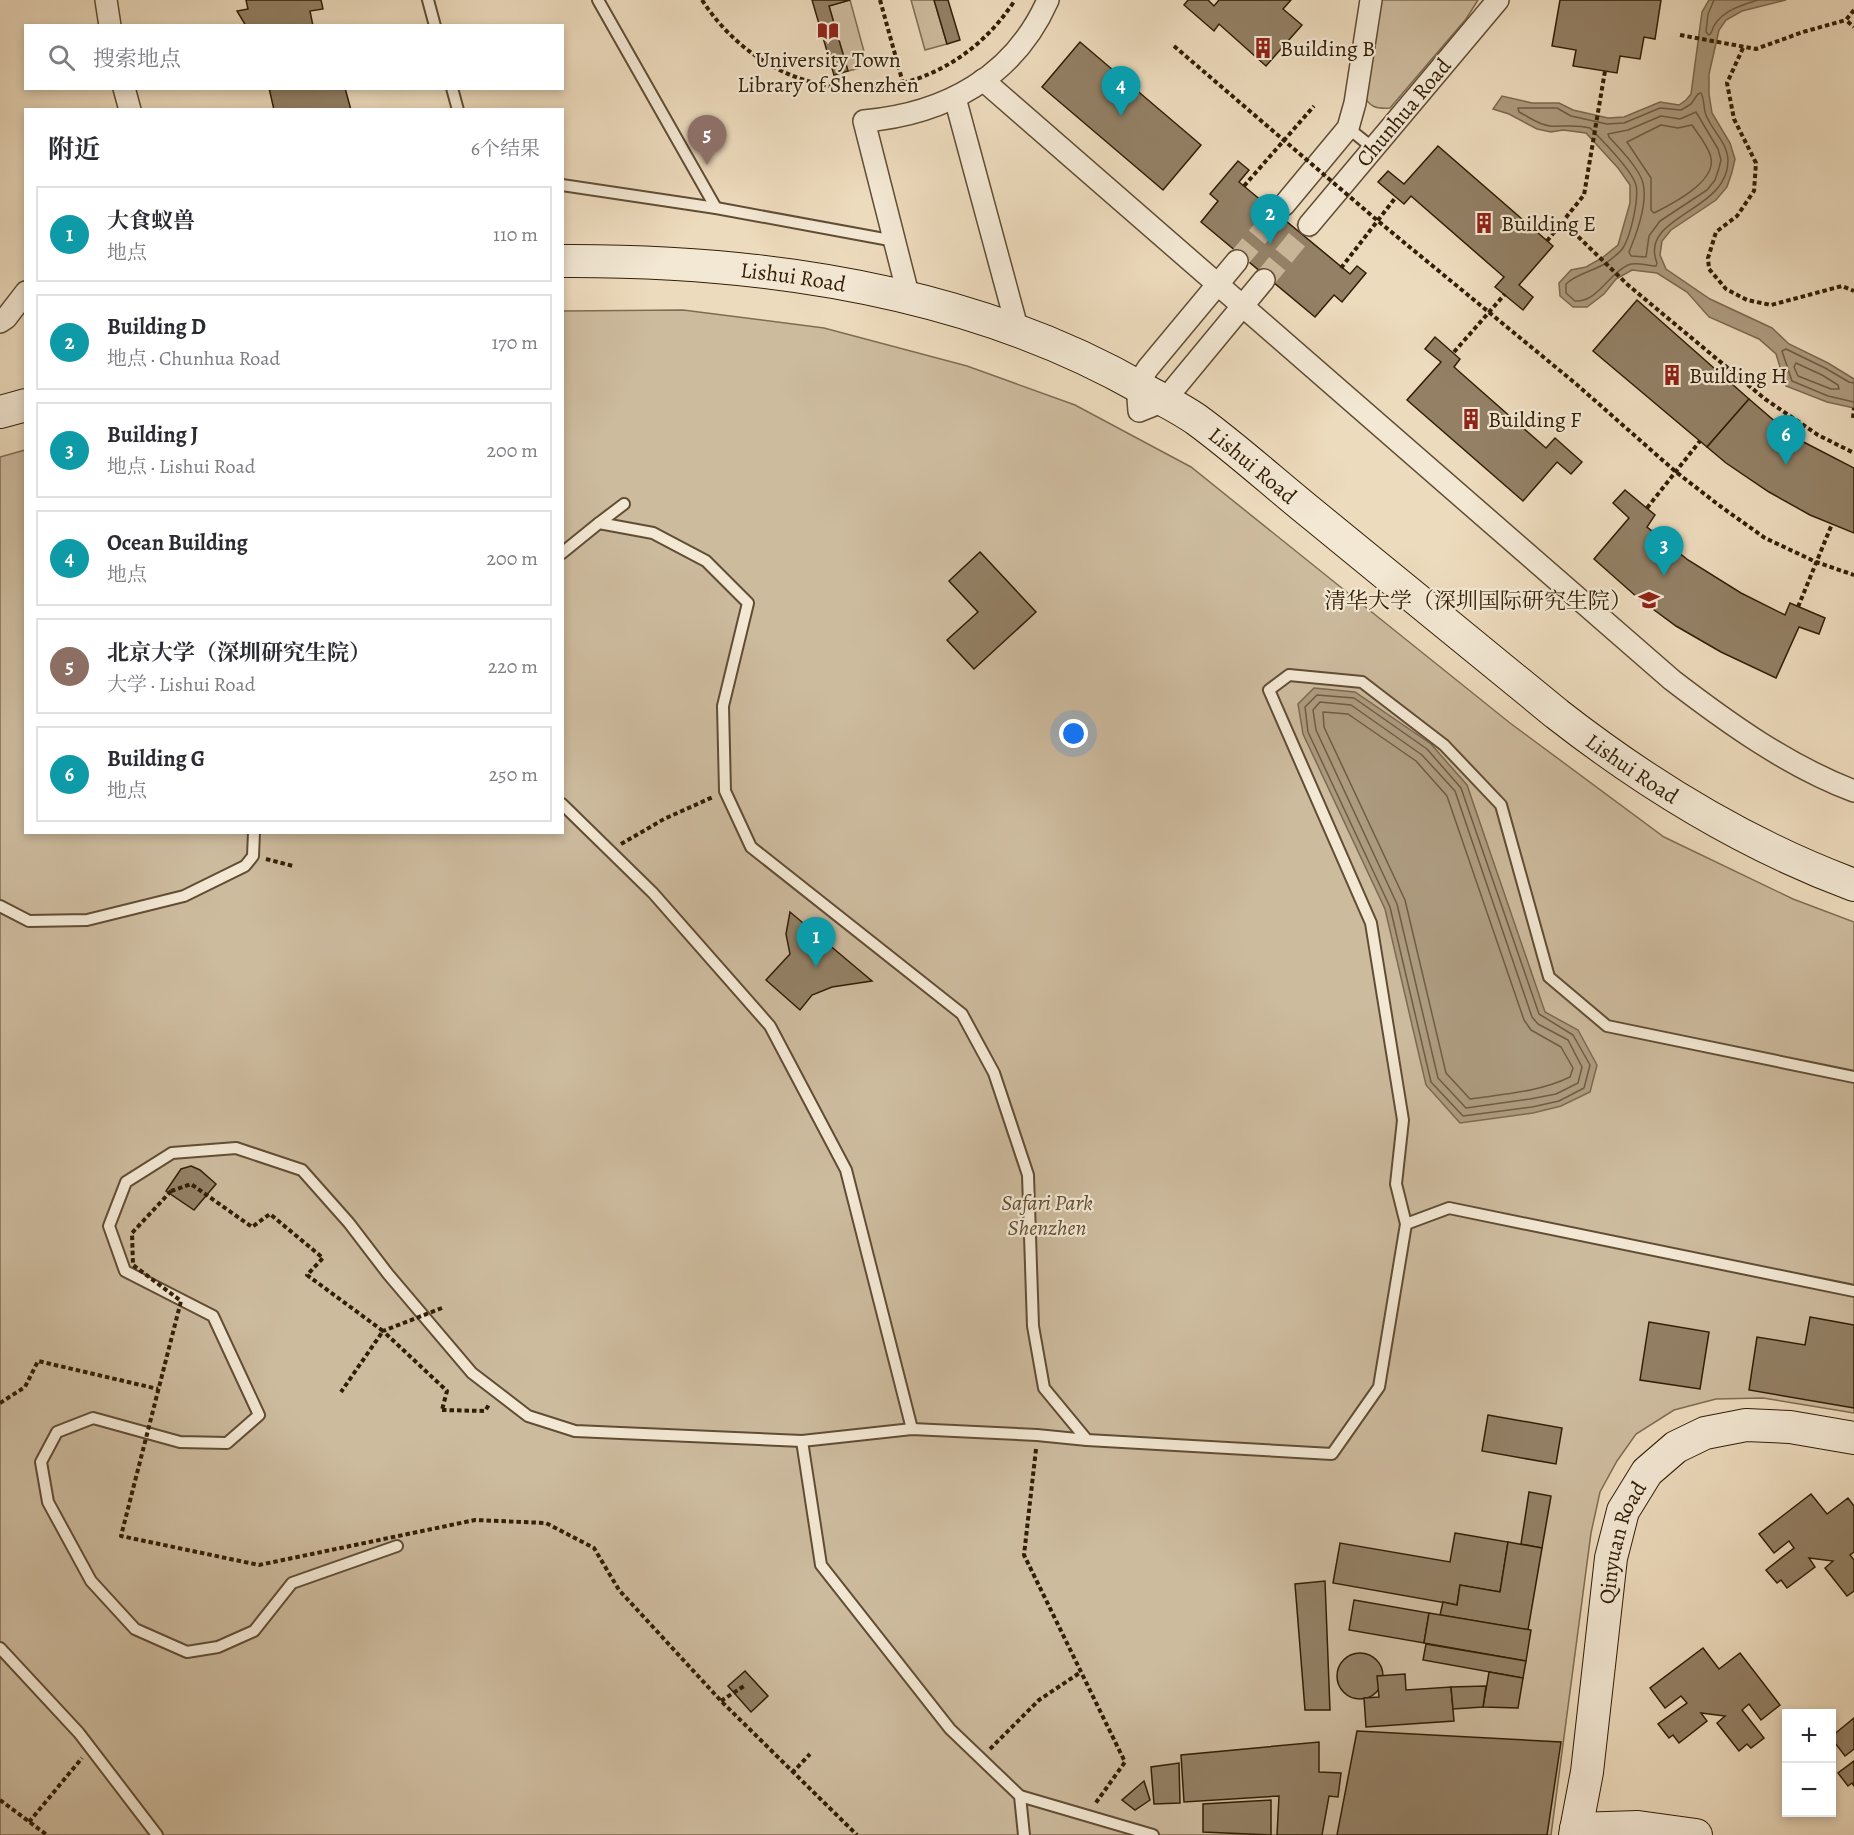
<!DOCTYPE html>
<html lang="zh">
<head>
<meta charset="utf-8">
<style>
	body { margin:0; font-family:Alegreya,"Noto Serif SC",serif; background:#f7f7f7; color:#2b2b33 }
	.controls { position:absolute; right:18px; bottom:18px; display:grid; overflow:hidden; border-radius:0px; box-shadow:0 3px 9px #0003 }
	.controls button { width:54px; height:54px; display:grid; place-items:center; padding:0; border:0; border-bottom:2px solid #e1e1e2; background:#fff; color:#2b2b33; font:30px sans-serif }
	.you { position:absolute; left:1074px; top:734px; width:21px; height:21px; margin:-15px; border:4px solid #fff; border-radius:50%; background:#1a73e8; box-shadow:0 0 0 9px #1a73e833 }
	.badge { display:grid; place-items:center; width:39px; height:39px; border-radius:50%; background:#8f2418; color:#fff; font-size:20px; font-weight:700 }
	.pin { position:absolute; translate:-50% -50px; filter:drop-shadow(0 2px 3px #0008) }
	.pin::after { content:''; position:absolute; top:32px; width:21px; height:18px; background:inherit; clip-path:polygon(0 0,100% 0,50% 100%) }
	.list { margin:0; padding:0; list-style:none }
	h2 { display:flex; justify-content:space-between; align-items:center; height:78px; margin:0; padding:0 24px; font-size:26px }
	h2 small { font-size:20px; font-weight:400; color:#7c7c81 }
	.list li { display:grid; grid-template-columns:39px 1fr auto; gap:18px; align-items:center; box-sizing:border-box; height:96px; margin:0 12px 12px; padding:0 12px; border:2px solid #e1e1e2; border-radius:0px }
	.list b { display:block; font-size:22px; white-space:nowrap }
	.list p { margin:0; font-size:20px; white-space:nowrap; color:#7c7c81 }
	.list em { font-size:20px; font-style:normal; color:#7c7c81 }
	.icon { flex:none; width:33px; height:33px; fill:none; stroke:currentColor; stroke-width:2; stroke-linecap:round; stroke-linejoin:round }
	.map { position:relative; flex:none; width:1854px; height:1835px; overflow:hidden }
	.search { position:absolute; background:#fff; box-shadow:0 3px 9px #0003; left:24px; top:24px; width:540px; height:66px; display:flex; align-items:center; gap:15px; box-sizing:border-box; padding:0 21px; border-radius:0px; color:#7c7c81; font-size:22px }
	.panel { position:absolute; background:#fff; box-shadow:0 3px 9px #0003; left:24px; top:108px; width:540px; height:726px; border-radius:0px }
	.map>svg:first-child { display:block }
	.green { fill:#cdbb9e; stroke:#806c52; stroke-width:1.5 }
	.water { fill:#ad9b7f; stroke:#7c694f; stroke-width:1.5 }
	.lines { fill:none; stroke-linecap:round; stroke-linejoin:round }
	.shore { stroke:#705c42; stroke-width:1.5 }
	.building { fill:#938065; stroke:#321e06; stroke-width:1.5 }
	.street-tunnel { stroke:#c8b598; stroke-width:21; stroke-dasharray:21 10; stroke-linecap:butt }
	.lane-casing { stroke:#614d34; stroke-width:14 }
	.street-casing { stroke:#614d34; stroke-width:24 }
	.secondary-casing { stroke:#321e06; stroke-width:34 }
	.path { stroke:#321e06; stroke-width:4; stroke-dasharray:4.5 3; stroke-linecap:butt }
	.lane { stroke:#f3e8d4; stroke-width:10 }
	.street { stroke:#f3e8d4; stroke-width:21 }
	.secondary { stroke:#f3e8d4; stroke-width:32 }
	.path-bridge { stroke:#321e06; stroke-width:4; stroke-dasharray:4.5 3; stroke-linecap:butt }
	.labels { text-anchor:middle; stroke-width:4.5; stroke-linejoin:round; paint-order:stroke }
	.poi-label { font-size:22px; fill:#321e06; stroke:#f3e8d4; text-anchor:start }
	.street-label { font-size:22px; fill:#321e06; stroke:#f3e8d4 }
	.park-label { font-size:22px; font-style:italic; fill:#604d34; stroke:#f3e8d4 }
</style>
</head>
<body>
<div class="map">
<svg width="1854" height="1835" viewBox="0 0 1854 1835">
	<rect width="100%" height="100%" fill="#eddbbd"/>
	<filter id="stains"><feTurbulence type="fractalNoise" baseFrequency=".00333" numOctaves="4"/><feColorMatrix values="0 0 0 0 .2 0 0 0 0 .09 0 0 0 0 .02 0 0 0 .5 -.17"/></filter>
	<radialGradient id="worn" r=".72"><stop offset=".6" stop-color="#630" stop-opacity="0"/><stop offset="1" stop-color="#630" stop-opacity=".3"/></radialGradient>
	<g class="green">
		<polygon points="850,0 868,66 848,71 829,6"/>
		<polygon points="911,0 934,0 947,44 925,50"/>
		<path d="M1378,0h100l-12,19 -76,89c-14,1 -21,-1 -27,-14z"/>
		<polygon points="683,310 824,328 967,366 1075,405 1191,467 1510,723 1664,837 1793,899 1854,922 1854,1413 1763,1398 1716,1399 1674,1410 1636,1434 1617,1461 1600,1492 1591,1533 1551,1835 0,1835 0,457 25,450 26,832 562,832 563,311"/>
	</g>
	<g class="water">
		<polygon points="1709,0 1786,0 1742,11 1726,20 1719,30 1709,74 1709,94 1712,113 1730,143 1735,159 1732,172 1727,187 1716,200 1671,230 1662,241 1660,255 1666,269 1710,299 1772,328 1789,344 1828,363 1854,379 1854,408 1827,402 1786,386 1776,354 1759,339 1709,317 1687,292 1657,273 1632,270 1616,279 1604,294 1587,307 1573,307 1560,296 1559,283 1571,270 1586,267 1602,258 1618,245 1630,203 1630,185 1618,168 1586,133 1563,130 1551,132 1537,129 1509,114 1493,109 1502,96 1532,103 1559,103 1573,110 1608,118 1624,117 1660,102 1679,105 1686,100 1691,94 1702,12"/>
		<polygon points="1314,688 1355,692 1431,744 1467,785 1545,1012 1578,1030 1597,1065 1590,1092 1561,1106 1533,1113 1460,1123 1426,1085 1385,909 1303,734 1298,704"/>
	</g>
	<g class="lines">
		<g class="shore">
			<path d="M1714,0l-6,14 -2,18 3,3 2,-2c6,-21 28,-27 47,-33"/>
			<path d="M1701,93c4,7 2,15 5,22 6,16 22,28 22,46 0,51 -90,55 -71,102l-1,3c-9,0 -20,-5 -28,-1 -20,9 -30,37 -53,36l-9,-8v-9c11,-11 26,-12 40,-21 5,-4 14,-10 17,-15 8,-13 16,-49 13,-63 -4,-15 -35,-46 -46,-57 -14,-4 -26,-1 -40,-2 -11,-1 -21,-9 -31,-14l-1,-4h39l14,8 36,8 17,-1 36,-15 21,2 10,-6 7,-10z"/>
			<path d="M1696,112l22,37 3,11 -2,8 -4,12 -8,10 -47,31 -11,15 -3,21 -15,-1 -2,-4c8,-19 19,-48 14,-69 -4,-15 -24,-35 -34,-46l-1,-3 20,-4 33,-14 19,3z"/>
			<path d="M1661,125l17,3 14,-3c6,9 17,22 19,33 5,24 -39,46 -57,55l-3,-3v-32l-24,-36z"/>
			<polygon points="1796,363 1822,375 1838,385 1839,389 1831,389 1798,376 1794,367"/>
			<polyline points="1854,383 1849,382 1825,368 1786,349 1782,351 1792,381 1828,396 1854,402"/>
			<polygon points="1317,695 1354,698 1427,749 1461,788 1539,1014 1573,1035 1590,1065 1584,1088 1559,1101 1532,1107 1463,1116 1431,1082 1390,907 1308,732 1305,707"/>
			<polygon points="1320,702 1351,705 1422,755 1455,791 1532,1017 1538,1024 1568,1040 1582,1067 1578,1083 1556,1094 1530,1099 1466,1108 1438,1078 1397,904 1316,730 1313,710"/>
			<path d="M1323,712l25,2 68,47 31,35 77,224 7,10 30,17 12,21 -3,9c-31,15 -66,17 -100,22l-24,-26 -41,-173 -81,-173z"/>
		</g>
	</g>
	<g class="building">
		<polygon points="246,0 321,0 323,9 310,11 313,26 246,26 237,11 248,9"/>
		<polygon points="812,0 850,0 829,6 848,71 834,75"/>
		<polygon points="934,0 948,0 960,40 947,44"/>
		<polygon points="1188,0 1208,0 1214,6 1219,0 1291,0 1283,9 1302,25 1266,66 1219,24 1214,31 1184,5"/>
		<polygon points="1560,0 1661,0 1655,39 1644,37 1640,59 1620,56 1617,73 1573,66 1576,50 1552,46"/>
		<polygon points="1080,42 1201,145 1163,190 1042,87"/>
		<polygon points="269,88 345,88 351,110 274,110"/>
		<polygon points="1438,146 1553,246 1519,285 1533,297 1523,310 1495,287 1504,277 1411,196 1404,204 1378,182 1388,171 1404,184"/>
		<polygon points="1238,161 1249,170 1239,182 1350,274 1357,266 1366,273 1342,302 1334,295 1315,317 1201,222 1218,201 1210,194"/>
		<polygon points="1637,300 1749,399 1707,447 1593,351"/>
		<polygon points="1435,337 1460,359 1454,367 1546,448 1555,438 1582,462 1571,474 1557,462 1523,501 1407,400 1441,362 1425,349"/>
		<polygon points="1749,399 1792,436 1854,468 1854,533 1810,515 1769,492 1726,463 1707,447"/>
		<polygon points="1625,490 1655,515 1647,527 1688,560 1741,593 1785,615 1790,603 1825,618 1819,634 1799,627 1776,678 1721,652 1676,626 1638,598 1594,559 1629,518 1613,503"/>
		<polygon points="980,552 1036,612 974,669 947,640 978,612 949,581"/>
		<polygon points="790,912 872,981 832,987 812,995 800,1010 766,980 790,954 786,934"/>
		<polygon points="191,1166 200,1170 216,1184 194,1210 166,1191 181,1169"/>
		<polygon points="1810,1317 1854,1325 1854,1408 1749,1390 1757,1337 1805,1345"/>
		<polygon points="1649,1322 1709,1332 1700,1389 1640,1380"/>
		<polygon points="1488,1415 1562,1428 1556,1464 1482,1451"/>
		<polygon points="1529,1492 1551,1496 1542,1548 1521,1544"/>
		<polygon points="1811,1494 1827,1514 1848,1498 1854,1506 1854,1552 1850,1555 1854,1560 1854,1591 1847,1596 1825,1568 1833,1561 1809,1558 1815,1567 1787,1588 1781,1580 1777,1583 1766,1570 1794,1548 1789,1541 1774,1553 1759,1534"/>
		<polygon points="1455,1533 1508,1542 1500,1592 1460,1585 1457,1605 1333,1583 1340,1543 1450,1562"/>
		<polygon points="1508,1542 1542,1548 1528,1630 1440,1615 1443,1602 1457,1605 1460,1585 1500,1592"/>
		<polygon points="1325,1581 1330,1710 1305,1710 1295,1584"/>
		<polygon points="1354,1600 1429,1613 1424,1643 1349,1630"/>
		<polygon points="1429,1613 1531,1630 1526,1661 1424,1643"/>
		<polygon points="1426,1644 1526,1661 1523,1678 1423,1660"/>
		<polygon points="1703,1648 1719,1669 1740,1653 1780,1705 1761,1720 1749,1704 1742,1710 1764,1738 1751,1748 1747,1744 1739,1751 1717,1723 1725,1716 1701,1713 1707,1721 1679,1743 1673,1735 1669,1738 1658,1724 1687,1703 1681,1696 1665,1708 1650,1688"/>
		<circle cx="1360" cy="1676" r="23"/>
		<polygon points="745,1671 768,1696 751,1712 728,1686"/>
		<polygon points="1489,1672 1523,1678 1518,1708 1483,1707"/>
		<polygon points="1405,1674 1406,1690 1451,1687 1454,1721 1366,1727 1364,1698 1379,1697 1377,1676"/>
		<polygon points="1486,1686 1483,1707 1453,1709 1451,1687"/>
		<polygon points="1854,1718 1854,1749 1845,1756 1832,1739 1832,1736"/>
		<polygon points="1357,1731 1561,1742 1547,1835 1337,1835"/>
		<polygon points="1319,1742 1319,1772 1341,1773 1338,1797 1329,1796 1322,1835 1277,1835 1279,1796 1184,1802 1181,1755"/>
		<polygon points="1854,1761 1854,1786 1852,1783 1848,1786 1838,1773"/>
		<polygon points="1179,1763 1180,1803 1154,1804 1151,1767"/>
		<polygon points="1144,1781 1150,1800 1135,1810 1122,1800"/>
		<polygon points="1271,1800 1271,1835 1203,1832 1203,1804"/>
	</g>
	<g class="lines">
		<g class="street-tunnel">
			<polyline points="1237,261 1284,205"/>
			<polyline points="1264,280 1309,225"/>
		</g>
		<defs>
			<g id="lane">
				<polyline points="428,0 435,26"/>
				<polyline points="598,0 716,208"/>
				<polyline points="452,88 458,110"/>
				<polyline points="1348,128 1373,148"/>
				<polyline points="562,185 716,208 895,241"/>
				<polyline points="599,523 624,504"/>
				<polyline points="562,553 599,523 653,533 706,561 748,603 723,706 725,791 751,847 962,1014 994,1073 1028,1175 1033,1326 1044,1388 1087,1440 1332,1454 1379,1387 1406,1224 1396,1184 1403,1120 1371,923 1269,690 1289,675 1362,682 1444,745 1501,805 1549,977 1607,1026 1854,1077"/>
				<polyline points="562,804 653,893 770,1026 846,1170 912,1429"/>
				<polyline points="0,906 29,921 87,920 184,896 245,866 253,856 254,832"/>
				<polyline points="1406,1224 1449,1208 1854,1291"/>
				<polyline points="397,1546 292,1583 254,1631 218,1647 187,1652 135,1629 91,1581 48,1502 41,1462 57,1432 93,1418 180,1442 227,1443 259,1415 213,1316 125,1271 109,1226 126,1182 172,1153 236,1148 302,1170 349,1223 388,1274 472,1373 528,1416 575,1431 802,1441"/>
				<polyline points="0,1648 79,1733 157,1835"/>
				<polyline points="1020,1796 1153,1835"/>
				<polyline points="1024,1835 1020,1796 950,1729 821,1565 802,1441 912,1429 1037,1435 1087,1440"/>
			</g>
			<g id="street">
				<polyline points="106,0 110,26"/>
				<path d="M983,80l689,600c56,43 116,86 182,111"/>
				<polyline points="124,88 130,110"/>
				<polyline points="955,98 1018,331"/>
				<polyline points="1284,205 1348,128 1355,103 1371,0"/>
				<polyline points="1309,225 1498,0"/>
				<polyline points="1237,261 1148,368 1137,385 1139,411 1164,401 1264,280"/>
				<path d="M909,298l-45,-177c81,-7 150,-44 184,-121"/>
				<polyline points="0,322 6,318 26,292"/>
			</g>
			<g id="secondary">
				<path id="s1" d="M562,261c198,-1 407,28 581,128 18,10 37,19 54,31 41,30 79,65 119,97 80,66 161,131 241,197 91,71 189,131 297,171"/>
				<polyline points="0,412 26,405"/>
				<polyline points="1576,1829 1638,1827 1696,1835"/>
				<path id="s2" d="M1575,1835l12,-63 24,-214 12,-47 24,-39 29,-25 29,-14 41,-8 44,2 64,11"/>
			</g>
		</defs>
		<use href="#lane" class="lane-casing"/>
		<use href="#street" class="street-casing"/>
		<use href="#secondary" class="secondary-casing"/>
		<g class="path">
			<path d="M702,0c77,118 237,118 313,0"/>
			<polyline points="880,0 906,94"/>
			<polyline points="1854,10 1846,20 1854,27"/>
			<polyline points="1680,35 1756,49 1803,32 1846,20"/>
			<polyline points="1743,48 1727,83 1734,119 1756,163 1754,191 1737,216 1716,232 1708,258 1709,269 1726,289 1747,300 1771,305 1842,286 1854,291"/>
			<polyline points="1244,186 1314,106"/>
			<polyline points="1562,221 1628,285 1765,399 1818,435 1854,453"/>
			<polyline points="1547,241 1584,195 1605,71"/>
			<polyline points="1341,268 1396,197"/>
			<polyline points="1454,352 1505,294"/>
			<polyline points="1853,418 1854,408"/>
			<polyline points="1647,508 1700,441"/>
			<polyline points="1798,607 1832,524"/>
			<polyline points="621,844 664,819 713,797"/>
			<polyline points="266,859 293,866"/>
			<polyline points="171,1191 191,1184 252,1227 270,1214 323,1258 307,1275 383,1331 341,1392"/>
			<polyline points="0,1403 25,1387 38,1361 158,1389"/>
			<polyline points="442,1410 485,1411 490,1403"/>
			<polyline points="1036,1449 1024,1555 1125,1762 1095,1804"/>
			<polyline points="721,1701 744,1686"/>
			<polyline points="990,1749 1039,1700 1081,1672"/>
			<polyline points="792,1773 810,1754"/>
			<polyline points="0,1800 47,1835"/>
			<polyline points="29,1822 82,1758"/>
		</g>
		<use href="#lane" class="lane"/>
		<use href="#street" class="street"/>
		<use href="#secondary" class="secondary"/>
		<g class="path-bridge">
			<polyline points="1174,46 1378,221 1575,383 1676,472 1720,506 1765,538 1816,562 1854,575"/>
			<polyline points="171,1191 132,1233 133,1265 181,1301 121,1536 259,1565 475,1520 546,1523 594,1548 619,1590 721,1701 857,1835"/>
			<polyline points="442,1308 383,1331 447,1391 442,1410"/>
		</g>
	</g>
	<defs>
		<symbol id="library-bare" viewBox="-9 -9 18 18"><path d="M-6-4Q-3-5.5-.7-3.5V5Q-3 3-6 4ZM6-4Q3-5.5 .7-3.5V5Q3 3 6 4Z" fill="#8f2418" stroke="#f3e8d4" stroke-width="2.5" paint-order="stroke"/></symbol>
		<symbol id="building-bare" viewBox="-9 -9 18 18"><path d="M-4-6H4V6H1V3H-1V6H-4ZM-2.5-4.3h1.7v1.8h-1.7ZM.8-4.3h1.7v1.8H.8ZM-2.5-1h1.7V.8h-1.7ZM.8-1h1.7V.8H.8Z" fill="#8f2418" stroke="#f3e8d4" stroke-width="2.5" paint-order="stroke"/></symbol>
		<symbol id="university-bare" viewBox="-9 -9 18 18"><path d="M0-5L7-2L0 1L-7-2ZM-4 1L0 2.5L4 1V4Q0 6-4 4Z" fill="#8f2418" stroke="#f3e8d4" stroke-width="2.5" paint-order="stroke"/></symbol>
	</defs>
	<g fill-rule="evenodd">
		<use href="#library-bare" x="813" y="16" width="30" height="30"/>
		<use href="#building-bare" x="1248" y="33" width="30" height="30"/>
		<use href="#building-bare" x="1469" y="208" width="30" height="30"/>
		<use href="#building-bare" x="1657" y="360" width="30" height="30"/>
		<use href="#building-bare" x="1456" y="404" width="30" height="30"/>
		<use href="#university-bare" x="1634" y="585" width="30" height="30"/>
	</g>
	<g class="labels">
		<g class="poi-label">
			<text x="1280" y="56">Building B</text>
			<text x="828" y="67" text-anchor="middle">University Town<tspan x="828" dy="25">Library of Shenzhen</tspan></text>
			<text x="1501" y="231">Building E</text>
			<text x="1689" y="383">Building H</text>
			<text x="1488" y="427">Building F</text>
			<text x="1632" y="608" text-anchor="end">清华大学（深圳国际研究生院）</text>
		</g>
		<g class="street-label">
			<text transform="translate(1403 112) rotate(-50)" y="8">Chunhua Road</text>
			<text dy="8" stroke="none"><textPath href="#s1" startOffset="232">Lishui Road</textPath></text>
			<text dy="8" stroke="none"><textPath href="#s1" startOffset="736">Lishui Road</textPath></text>
			<text dy="8" stroke="none"><textPath href="#s1" startOffset="1222">Lishui Road</textPath></text>
			<text dy="8" stroke="none"><textPath href="#s2" startOffset="297">Qinyuan Road</textPath></text>
		</g>
		<g class="park-label">
			<text x="1047" y="1210">Safari Park<tspan x="1047" dy="25">Shenzhen</tspan></text>
		</g>
	</g>
	<rect width="100%" height="100%" filter="url(#stains)"/>
	<rect width="100%" height="100%" fill="url(#worn)"/>
</svg>
<div class="controls">
<button>+</button>
<button>−</button>
</div>
<div class="you"></div>
<div class="pin badge" style="left:816px;top:967px;background:#0f9aa8">1</div>
<div class="pin badge" style="left:1270px;top:244px;background:#0f9aa8">2</div>
<div class="pin badge" style="left:1664px;top:576px;background:#0f9aa8">3</div>
<div class="pin badge" style="left:1121px;top:116px;background:#0f9aa8">4</div>
<div class="pin badge" style="left:707px;top:165px;background:#8d6e63">5</div>
<div class="pin badge" style="left:1786px;top:465px;background:#0f9aa8">6</div>
<div class="search"><svg class="icon" aria-label="search" viewBox="0 0 24 24"><circle cx="10" cy="10" r="6"/><path d="M15 15l6 6"/></svg>搜索地点</div>
<section class="panel">
<h2>附近<small>6个结果</small></h2>
<ul class="list">
<li><span class="badge" style="background:#0f9aa8">1</span><div><b>大食蚁兽</b><p>地点</p></div><em>110 m</em></li>
<li><span class="badge" style="background:#0f9aa8">2</span><div><b>Building D</b><p>地点 · Chunhua Road</p></div><em>170 m</em></li>
<li><span class="badge" style="background:#0f9aa8">3</span><div><b>Building J</b><p>地点 · Lishui Road</p></div><em>200 m</em></li>
<li><span class="badge" style="background:#0f9aa8">4</span><div><b>Ocean Building</b><p>地点</p></div><em>200 m</em></li>
<li><span class="badge" style="background:#8d6e63">5</span><div><b>北京大学（深圳研究生院）</b><p>大学 · Lishui Road</p></div><em>220 m</em></li>
<li><span class="badge" style="background:#0f9aa8">6</span><div><b>Building G</b><p>地点</p></div><em>250 m</em></li>
</ul>
</section>
</div>
</body>
</html>
